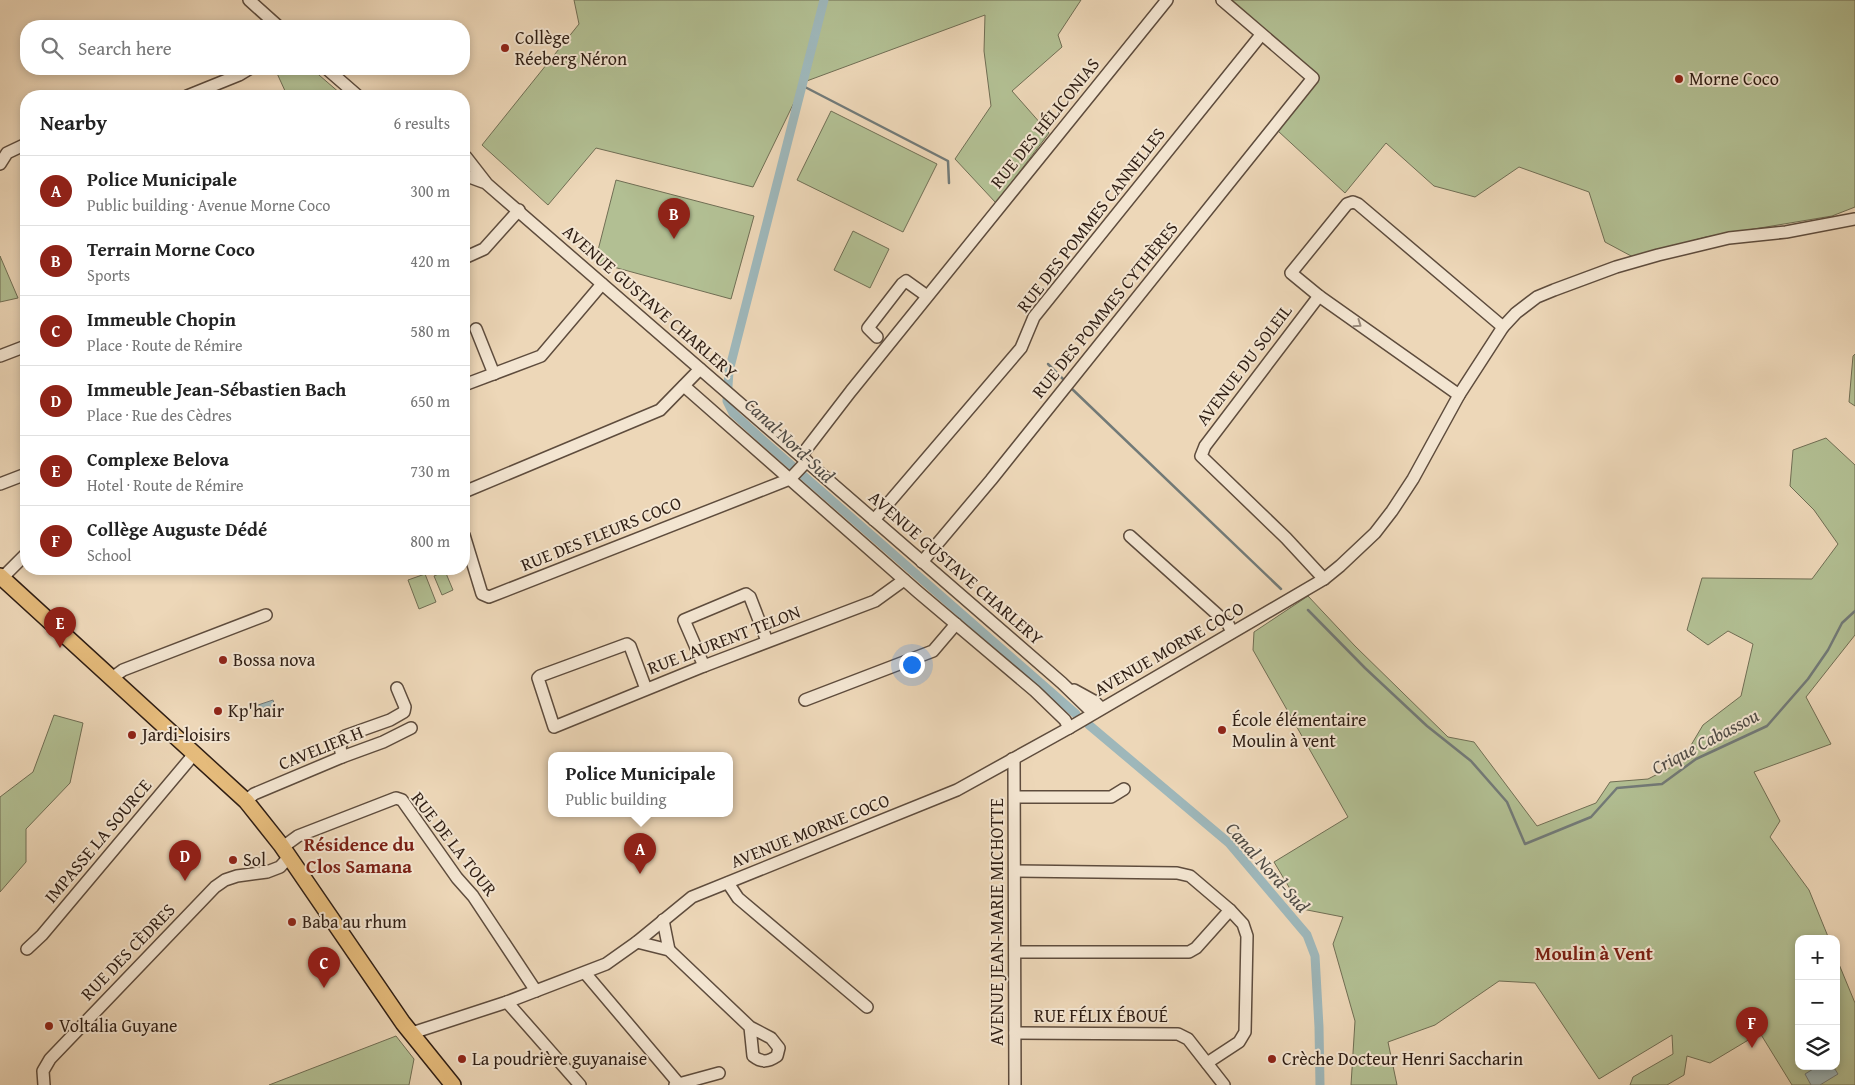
<!DOCTYPE html>
<html lang="en">
<head>
<meta charset="utf-8">
<style>
	body { margin:0; font-family:"Gentium Book Plus",serif; background:#f6f6f6; color:#222 }
	.controls { position:absolute; right:15px; bottom:15px; display:grid; overflow:hidden; border-radius:10px; box-shadow:0 2px 8px #0003 }
	.controls button { width:45px; height:45px; display:grid; place-items:center; padding:0; border:0; border-bottom:1px solid #e0e0e0; background:#fff; color:#222; font:25px sans-serif }
	.you { position:absolute; left:911px; top:664px; width:18px; height:18px; margin:-12px; border:4px solid #fff; border-radius:50%; background:#1a73e8; box-shadow:0 0 0 8px #1a73e833 }
	.badge { display:grid; place-items:center; width:32px; height:32px; border-radius:50%; background:#8f2418; color:#fff; font-size:16px; font-weight:700 }
	.pin { position:absolute; translate:-50% -41px; filter:drop-shadow(0 1px 2px #0008) }
	.pin::after { content:''; position:absolute; top:26px; width:18px; height:15px; background:inherit; clip-path:polygon(0 0,100% 0,50% 100%) }
	.popup { position:absolute; left:548px; top:752px; width:185px; height:65px; box-sizing:border-box; display:grid; place-content:center; border-radius:10px; background:#fff; filter:drop-shadow(0 1px 4px #0005); font-size:16px; white-space:nowrap; color:#767676 }
	.popup b { font-size:19px; color:#222 }
	.popup::after { content:''; position:absolute; left:50%; top:100%; margin-left:-10px; border:10px solid transparent; border-top-color:#fff }
	.list { margin:0; padding:0; list-style:none }
	h2 { display:flex; justify-content:space-between; align-items:center; height:65px; margin:0; padding:0 20px; font-size:21px }
	h2 small { font-size:16px; font-weight:400; color:#767676 }
	.list li { display:grid; grid-template-columns:32px 1fr auto; gap:15px; align-items:center; box-sizing:border-box; height:70px; padding:0 20px; border-top:1px solid #e0e0e0 }
	.list b { display:block; font-size:19px; white-space:nowrap }
	.list p { margin:0; font-size:16px; white-space:nowrap; color:#767676 }
	.list em { font-size:16px; font-style:normal; color:#767676 }
	.icon { flex:none; width:28px; height:28px; fill:none; stroke:currentColor; stroke-width:2; stroke-linecap:round; stroke-linejoin:round }
	.map { position:relative; flex:none; width:1855px; height:1085px; overflow:hidden }
	.search { position:absolute; background:#fff; box-shadow:0 2px 8px #0003; left:20px; top:20px; width:450px; height:55px; display:flex; align-items:center; gap:12px; box-sizing:border-box; padding:0 18px; border-radius:20px; color:#767676; font-size:19px }
	.panel { position:absolute; background:#fff; box-shadow:0 2px 8px #0003; left:20px; top:90px; width:450px; height:485px; border-radius:20px }
	.map>svg:first-child { display:block }
	.green { fill:#b2bf93; stroke:#706e54 }
	.water { fill:#9eb7ba; stroke:#727a78 }
	.lines { fill:none; stroke-linecap:round; stroke-linejoin:round }
	.stream { stroke:#727a78; stroke-width:2.5 }
	.canal { stroke:#9eb7ba; stroke-width:9 }
	.minor-casing { stroke:#5e4c3d; stroke-width:14 }
	.major-casing { stroke:#2f1e14; stroke-width:18 }
	.minor { stroke:#f3e5d1; stroke-width:11 }
	.major { stroke:#e6bc7c; stroke-width:15 }
	.oneway { stroke:#9b8b7c }
	.poi-dot { fill:#8f2418; stroke:#f3e5d1; stroke-width:2 }
	.labels { text-anchor:middle; stroke-width:4; stroke-linejoin:round; paint-order:stroke }
	.poi-label { font-size:18px; fill:#2f1e14; stroke:#f3e5d1; text-anchor:start }
	.street-label { font-size:18px; fill:#2f1e14; stroke:#f3e5d1 }
	.water-label { font-size:19px; font-style:italic; fill:#504c46; stroke:#f3e5d1 }
	.neighbourhood-label { font-size:19px; font-weight:bold; fill:#7a1f14; stroke:#f3e5d1 }
</style>
</head>
<body>
<div class="map">
<svg width="1855" height="1085" viewBox="0 0 1855 1085">
	<rect width="100%" height="100%" fill="#edd7b8"/>
	<filter id="stains"><feTurbulence type="fractalNoise" baseFrequency=".004" numOctaves="4"/><feColorMatrix values="0 0 0 0 .2 0 0 0 0 .09 0 0 0 0 .02 0 0 0 .5 -.17"/></filter>
	<radialGradient id="worn" r=".72"><stop offset=".6" stop-color="#630" stop-opacity="0"/><stop offset="1" stop-color="#630" stop-opacity=".3"/></radialGradient>
	<g class="green">
		<polygon points="574,0 1081,0 1058,35 1062,47 1012,91 1049,133 996,203 955,159 991,106 984,51 985,15 804,82 753,187 596,148 548,205 482,145 579,24"/>
		<polygon points="1229,0 1855,0 1855,207 1832,216 1706,237 1633,257 1605,242 1589,192 1519,167 1475,197 1434,186 1386,143 1345,193 1278,131 1317,80"/>
		<polygon points="275,69 312,69 341,94 336,96 285,96 286,93"/>
		<polygon points="831,111 937,164 903,232 797,180"/>
		<polygon points="616,180 754,216 731,299 595,262"/>
		<polygon points="853,231 889,249 870,288 834,270"/>
		<polygon points="0,256 18,298 0,302"/>
		<polygon points="1855,354 1855,406 1849,402 1853,356"/>
		<polygon points="1826,438 1855,465 1855,635 1806,697 1831,744 1754,772 1780,821 1770,837 1809,890 1829,939 1799,939 1799,1066 1836,1066 1836,957 1855,1003 1855,1085 1792,1085 1760,1033 1710,1063 1687,1056 1684,1075 1667,1085 1630,1085 1633,1077 1673,1054 1672,1035 1599,1079 1535,983 1499,981 1435,1025 1388,1042 1397,1085 1351,1085 1355,1021 1333,944 1343,917 1302,909 1274,862 1348,817 1253,650 1254,632 1308,596 1355,646 1448,737 1474,742 1537,826 1596,803 1610,782 1648,779 1681,762 1703,725 1741,696 1753,644 1728,631 1708,645 1687,630 1702,578 1812,579 1838,544 1814,510 1790,486 1793,450"/>
		<polygon points="445,571 453,590 442,595 434,576"/>
		<polygon points="425,574 436,602 419,609 408,580"/>
		<polygon points="54,715 83,723 70,783 26,829 26,862 0,892 0,797 33,772"/>
		<polygon points="396,1036 414,1059 409,1085 269,1085"/>
	</g>
	<g class="water">
		<polygon points="273,700 276,710 255,717 252,707"/>
		<polygon points="1818,1066 1833,1066 1838,1074 1820,1085 1811,1085 1805,1074"/>
	</g>
	<g class="lines">
		<g class="stream">
			<polyline points="803,86 948,161 949,183"/>
			<polyline points="1048,364 1065,381"/>
			<polyline points="1070,387 1281,589"/>
			<polyline points="1308,610 1365,668 1427,726 1471,761 1507,802 1525,844 1591,817 1617,788 1662,784 1696,759 1767,726 1808,679 1828,650 1842,623 1855,611"/>
		</g>
		<g class="canal">
			<polyline points="824,0 729,371 727,401 733,413 765,442 1076,714"/>
			<polyline points="1089,725 1229,843 1307,935 1315,956 1319,1027 1320,1085"/>
		</g>
		<defs>
			<g id="minor">
				<polyline points="249,0 278,26"/>
				<polyline points="327,69 358,96"/>
				<polyline points="187,96 239,75 249,69"/>
				<polyline points="466,157 487,184 1062,683 1093,713"/>
				<polyline points="0,164 7,153 26,144"/>
				<polyline points="464,175 483,182"/>
				<polyline points="464,258 484,249 519,210"/>
				<polyline points="1319,296 1205,446 1201,456 1286,538 1324,579"/>
				<polyline points="476,329 494,374"/>
				<polyline points="877,337 868,328 902,284 906,281 927,296"/>
				<polyline points="0,356 26,346"/>
				<polyline points="464,385 541,356 602,284"/>
				<polyline points="684,386 918,592 1035,691 1065,720 1069,728"/>
				<polyline points="1459,395 1319,296 1291,273 1347,204 1353,202 1358,204 1503,327"/>
				<polyline points="801,456 851,391 1167,0"/>
				<polyline points="0,484 26,474"/>
				<polyline points="464,492 660,410 700,369"/>
				<polyline points="874,520 1021,348 1034,317 1261,35"/>
				<polyline points="464,535 482,594 489,597 790,479 807,461"/>
				<polyline points="1130,536 1228,624 1232,632"/>
				<polyline points="922,562 991,480 1313,78 1222,0"/>
				<polyline points="2,578 26,554"/>
				<polyline points="704,666 684,620 746,594 750,597 767,641"/>
				<polyline points="112,678 123,670 266,615"/>
				<polyline points="646,689 630,646 627,644 540,676 538,678 554,727 704,666 875,601 904,580"/>
				<polyline points="1074,690 1094,701 1101,708"/>
				<polyline points="805,700 933,651 956,624"/>
				<polyline points="342,757 340,747 345,736 390,720 404,712 405,707 397,688"/>
				<polyline points="1012,759 1014,762 1015,1085"/>
				<polyline points="1015,797 1111,797 1124,789"/>
				<polyline points="246,801 254,794 342,757 383,742 411,728"/>
				<polyline points="281,845 287,844 298,836 396,798 402,800 457,878 473,896 536,991"/>
				<polyline points="1015,871 1177,873 1190,876 1230,910 1243,924 1247,936 1245,1032 1239,1042 1207,1063"/>
				<polyline points="728,883 738,898 867,1007"/>
				<polyline points="663,920 669,950"/>
				<path d="M637,942l32,8 81,77 21,11 8,10 -2,8c-9,6 -15,7 -24,0l-3,-29"/>
				<polyline points="27,949 42,935 195,753"/>
				<polyline points="1015,952 1189,952 1196,948 1230,910"/>
				<polyline points="585,973 679,1084"/>
				<polyline points="507,1002 580,1085"/>
				<polyline points="412,1033 507,1002 606,964 637,942 692,897 957,790 1069,728 1324,579 1340,566 1375,533 1392,511 1413,479 1459,395 1503,327 1516,313 1537,297 1554,290 1616,267 1658,255 1729,238 1786,232 1855,219"/>
				<polyline points="1015,1033 1178,1034 1188,1039 1224,1085"/>
				<polyline points="44,1085 43,1071 50,1059 215,887 225,880 237,876 267,872 280,867 289,857"/>
				<polyline points="675,1085 719,1073"/>
			</g>
			<polyline id="major" points="0,576 246,801 281,845 403,1023 453,1085"/>
		</defs>
		<use href="#minor" class="minor-casing"/>
		<use href="#major" class="major-casing"/>
		<use href="#minor" class="minor"/>
		<use href="#major" class="major"/>
	</g>
	<defs><path id="oneway-chevron" d="M-2-3.5L2.5 0L-2 3.5" fill="none" stroke-width="1.6" stroke-linecap="round" stroke-linejoin="round" transform="scale(1.25)"/></defs>
	<use class="oneway" href="#oneway-chevron" transform="translate(1358 324) rotate(35)"/>
	<g class="poi-dot">
		<circle cx="505" cy="48" r="5"/>
		<circle cx="1679" cy="79" r="5"/>
		<circle cx="223" cy="660" r="5"/>
		<circle cx="218" cy="711" r="5"/>
		<circle cx="1222" cy="730" r="5"/>
		<circle cx="132" cy="735" r="5"/>
		<circle cx="233" cy="860" r="5"/>
		<circle cx="292" cy="922" r="5"/>
		<circle cx="49" cy="1026" r="5"/>
		<circle cx="462" cy="1059" r="5"/>
		<circle cx="1272" cy="1059" r="5"/>
	</g>
	<g class="labels">
		<g class="poi-label">
			<text x="515" y="44">Collège<tspan x="515" dy="21">Réeberg Néron</tspan></text>
			<text x="1689" y="85">Morne Coco</text>
			<text x="233" y="666">Bossa nova</text>
			<text x="228" y="717">Kp'hair</text>
			<text x="1232" y="726">École élémentaire<tspan x="1232" dy="21">Moulin à vent</tspan></text>
			<text x="142" y="741">Jardi-loisirs</text>
			<text x="243" y="866">Sol</text>
			<text x="302" y="928">Baba au rhum</text>
			<text x="59" y="1032">Voltalia Guyane</text>
			<text x="472" y="1065">La poudrière guyanaise</text>
			<text x="1282" y="1065">Crèche Docteur Henri Saccharin</text>
		</g>
		<g class="street-label">
			<text transform="translate(1045 123) rotate(-51)" y="6">RUE DES HÉLICONIAS</text>
			<text transform="translate(1091 220) rotate(-52)" y="6">RUE DES POMMES CANNELLES</text>
			<text transform="translate(650 302) rotate(41)" y="6">AVENUE GUSTAVE CHARLERY</text>
			<text transform="translate(1105 310) rotate(-51)" y="6">RUE DES POMMES CYTHÈRES</text>
			<text transform="translate(1244 365) rotate(-53)" y="6">AVENUE DU SOLEIL</text>
			<text transform="translate(601 534) rotate(-22)" y="6">RUE DES FLEURS COCO</text>
			<text transform="translate(956 568) rotate(41)" y="6">AVENUE GUSTAVE CHARLERY</text>
			<text transform="translate(724 640) rotate(-21)" y="6">RUE LAURENT TELON</text>
			<text transform="translate(1169 649) rotate(-30)" y="6">AVENUE MORNE COCO</text>
			<text transform="translate(321 748) rotate(-22)" y="6">CAVELIER H</text>
			<text transform="translate(810 831) rotate(-22)" y="6">AVENUE MORNE COCO</text>
			<text transform="translate(98 841) rotate(-50)" y="6">IMPASSE LA SOURCE</text>
			<text transform="translate(454 844) rotate(52)" y="6">RUE DE LA TOUR</text>
			<text transform="translate(997 922) rotate(-90)" y="6">AVENUE JEAN-MARIE MICHOTTE</text>
			<text transform="translate(128 952) rotate(-46)" y="6">RUE DES CÈDRES</text>
			<text x="1101" y="1022">RUE FÉLIX ÉBOUÉ</text>
		</g>
		<g class="water-label">
			<text transform="translate(790 440) rotate(43)" y="7">Canal Nord-Sud</text>
			<text transform="translate(1705 741) rotate(-28)" y="7">Crique Cabassou</text>
			<text transform="translate(1268 867) rotate(48)" y="7">Canal Nord-Sud</text>
		</g>
		<g class="neighbourhood-label">
			<text x="359" y="851">Résidence du<tspan x="359" dy="22">Clos Samana</tspan></text>
			<text x="1594" y="960">Moulin à Vent</text>
		</g>
	</g>
	<rect width="100%" height="100%" filter="url(#stains)"/>
	<rect width="100%" height="100%" fill="url(#worn)"/>
</svg>
<div class="controls">
<button>+</button>
<button>−</button>
<button><svg class="icon" aria-label="layers" viewBox="0 0 24 24"><path d="M12 4l9 5-9 5-9-5zM3 14l9 5 9-5"/></svg></button>
</div>
<div class="you"></div>
<div class="pin badge" style="left:640px;top:874px">A</div>
<div class="popup"><b>Police Municipale</b>Public building</div>
<div class="pin badge" style="left:674px;top:239px">B</div>
<div class="pin badge" style="left:324px;top:988px">C</div>
<div class="pin badge" style="left:185px;top:881px">D</div>
<div class="pin badge" style="left:60px;top:648px">E</div>
<div class="pin badge" style="left:1752px;top:1048px">F</div>
<div class="search"><svg class="icon" aria-label="search" viewBox="0 0 24 24"><circle cx="10" cy="10" r="6"/><path d="M15 15l6 6"/></svg>Search here</div>
<section class="panel">
<h2>Nearby<small>6 results</small></h2>
<ul class="list">
<li><span class="badge">A</span><div><b>Police Municipale</b><p>Public building · Avenue Morne Coco</p></div><em>300 m</em></li>
<li><span class="badge">B</span><div><b>Terrain Morne Coco</b><p>Sports</p></div><em>420 m</em></li>
<li><span class="badge">C</span><div><b>Immeuble Chopin</b><p>Place · Route de Rémire</p></div><em>580 m</em></li>
<li><span class="badge">D</span><div><b>Immeuble Jean-Sébastien Bach</b><p>Place · Rue des Cèdres</p></div><em>650 m</em></li>
<li><span class="badge">E</span><div><b>Complexe Belova</b><p>Hotel · Route de Rémire</p></div><em>730 m</em></li>
<li><span class="badge">F</span><div><b>Collège Auguste Dédé</b><p>School</p></div><em>800 m</em></li>
</ul>
</section>
</div>
</body>
</html>
